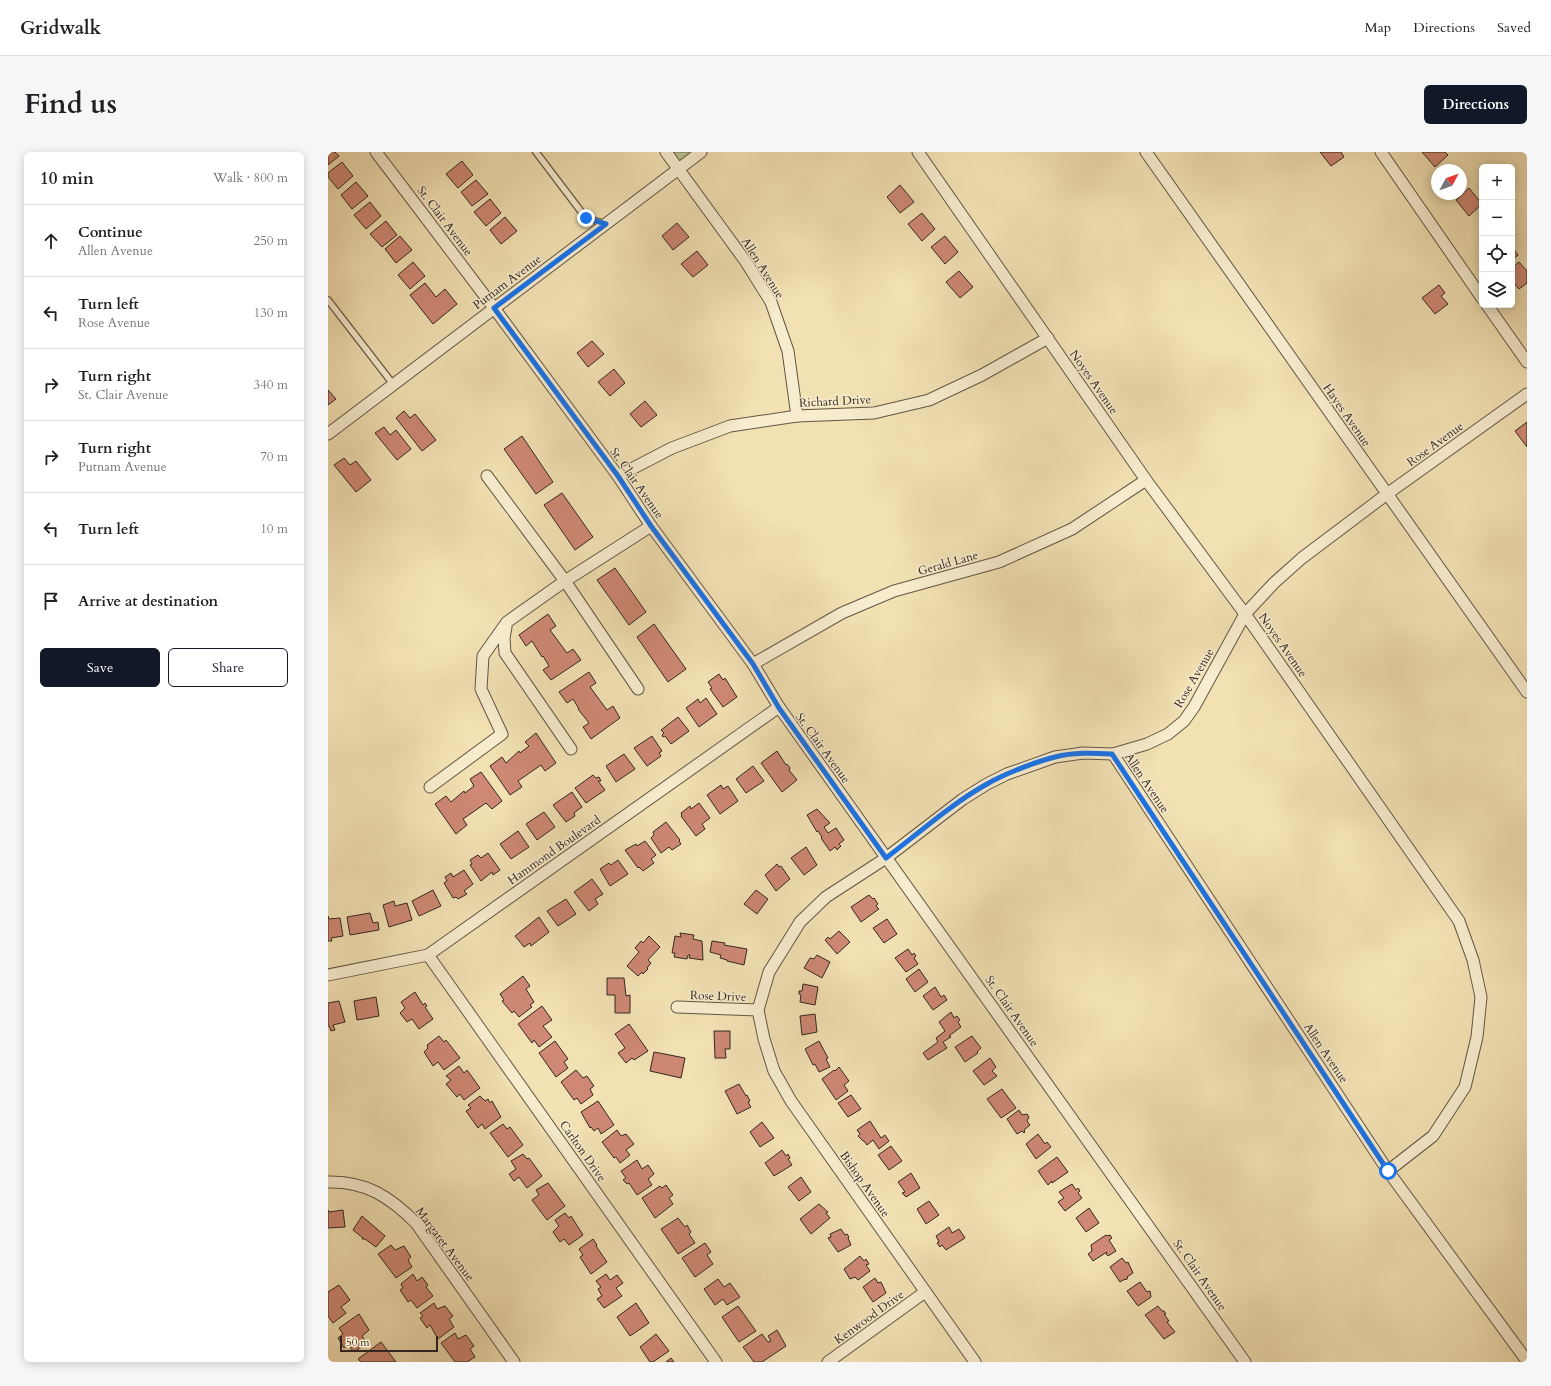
<!DOCTYPE html>
<html lang="en">
<head>
<meta charset="utf-8">
<style>
	body { margin:0; font-family:Cardo,serif; background:#f6f6f6; color:#202124 }
	.controls { position:absolute; right:12px; top:12px; display:grid; overflow:hidden; border-radius:6px; box-shadow:0 2px 10px #0003 }
	.controls button { width:36px; height:36px; display:grid; place-items:center; padding:0; border:0; border-bottom:1px solid #e0e0e0; background:#fff; color:#202124; font:20px sans-serif }
	.compass { position:absolute; left:1103px; top:12px; width:36px; height:36px; border-radius:50%; background:#fff; box-shadow:0 2px 10px #0003; rotate:49deg }
	.scale { position:absolute; left:12px; bottom:10px; width:98px; box-sizing:border-box; padding-left:4px; border:2px solid #332720; border-top:0; font-size:11px; line-height:14px; white-space:nowrap; color:#332720; -webkit-text-stroke:3px #f7ecce; paint-order:stroke }
	.stop { position:absolute; width:12px; height:12px; margin:-9px; border:3px solid #1a73e8; border-radius:50%; background:#fff }
	.stop.end { background:#1a73e8; border-color:#fff; box-shadow:0 1px 4px #0008 }
	.list { margin:0; padding:0; list-style:none }
	h2 { display:flex; justify-content:space-between; align-items:center; height:52px; margin:0; padding:0 16px; font-size:17px }
	h2 small { font-size:13px; font-weight:400; color:#757577 }
	.list li { display:grid; grid-template-columns:26px 1fr auto; gap:12px; align-items:center; box-sizing:border-box; height:72px; padding:0 16px; border-top:1px solid #e0e0e0 }
	.list b { display:block; font-size:15px; white-space:nowrap }
	.list p { margin:0; font-size:13px; white-space:nowrap; color:#757577 }
	.list em { font-size:13px; font-style:normal; color:#757577 }
	.actions { display:flex; gap:8px; padding:12px 16px }
	.actions a { flex:1; padding:9px 0; border:1px solid #111827; border-radius:6px; text-align:center; font-size:14px; color:#111827 }
	.actions .main { background:#111827; color:#fff }
	.icon { flex:none; width:22px; height:22px; fill:none; stroke:currentColor; stroke-width:2; stroke-linecap:round; stroke-linejoin:round }
	.map { position:relative; flex:none; width:1199px; height:1210px; overflow:hidden; border-radius:6px }
	header { display:flex; align-items:center; gap:24px; box-sizing:border-box; height:56px; padding:0 20px; background:#fff; border-bottom:1px solid #e0e0e0 }
	header strong { font-size:19px }
	nav { display:flex; gap:22px; margin-inline-start:auto; font-size:14px }
	.intro { display:flex; align-items:center; justify-content:space-between; box-sizing:border-box; height:96px; padding:0 24px }
	h1 { margin:0; font-size:28px }
	.button { padding:10px 18px; border-radius:6px; background:#111827; color:#fff; font-size:14px; font-weight:700 }
	main { display:flex; gap:24px; padding:0 24px }
	aside { flex:1; background:#fff; border-radius:6px; box-shadow:0 2px 10px #0003 }
	.map>svg:first-child { display:block }
	.green { fill:#b5c490; stroke:#747658 }
	.building { fill:#ce8874; stroke:#332720 }
	.lines { fill:none; stroke-linecap:round; stroke-linejoin:round }
	.lane-casing { stroke:#635645; stroke-width:8 }
	.street-casing { stroke:#635645; stroke-width:13 }
	.lane { stroke:#f7ecce; stroke-width:5.5 }
	.street { stroke:#f7ecce; stroke-width:11 }
	.route { stroke:#1a73e8; stroke-width:5 }
	.labels { text-anchor:middle; stroke-width:3; stroke-linejoin:round; paint-order:stroke }
	.street-label { font-size:12px; fill:#332720; stroke:#f7ecce }
</style>
</head>
<body>
<header>
<strong>Gridwalk</strong>
<nav><a>Map</a><a>Directions</a><a>Saved</a></nav>
</header>
<div class="intro"><h1>Find us</h1><a class="button">Directions</a></div>
<main>
<aside>
<h2>10 min<small>Walk · 800 m</small></h2>
<ul class="list">
<li><svg class="icon" aria-label="ahead" viewBox="0 0 24 24"><path d="M12 20V5M6 11l6-6 6 6"/></svg><div><b>Continue</b><p>Allen Avenue</p></div><em>250 m</em></li>
<li><svg class="icon" aria-label="left" viewBox="0 0 24 24"><path d="M17 20v-9H6M10 6l-5 5 5 5"/></svg><div><b>Turn left</b><p>Rose Avenue</p></div><em>130 m</em></li>
<li><svg class="icon" aria-label="right" viewBox="0 0 24 24"><path d="M7 20v-9h11M14 6l5 5-5 5"/></svg><div><b>Turn right</b><p>St. Clair Avenue</p></div><em>340 m</em></li>
<li><svg class="icon" aria-label="right" viewBox="0 0 24 24"><path d="M7 20v-9h11M14 6l5 5-5 5"/></svg><div><b>Turn right</b><p>Putnam Avenue</p></div><em>70 m</em></li>
<li><svg class="icon" aria-label="left" viewBox="0 0 24 24"><path d="M17 20v-9H6M10 6l-5 5 5 5"/></svg><div><b>Turn left</b></div><em>10 m</em></li>
<li><svg class="icon" aria-label="arrive" viewBox="0 0 24 24"><path d="M6 21V4h12l-3 4 3 4H6"/></svg><div><b>Arrive at destination</b></div></li>
</ul>
<div class="actions"><a class="main">Save</a><a>Share</a></div>
</aside>
<div class="map">
<svg width="1199" height="1210" viewBox="0 0 1199 1210">
	<rect width="100%" height="100%" fill="#f2e1b3"/>
	<filter id="stains"><feTurbulence type="fractalNoise" baseFrequency=".005" numOctaves="4"/><feColorMatrix values="0 0 0 0 .2 0 0 0 0 .09 0 0 0 0 .02 0 0 0 .5 -.17"/></filter>
	<radialGradient id="worn" r=".72"><stop offset=".6" stop-color="#630" stop-opacity="0"/><stop offset="1" stop-color="#630" stop-opacity=".3"/></radialGradient>
	<polygon class="green" points="338,0 373,0 351,17"/>
	<g class="building">
		<polygon points="0,0 7,0 11,4 0,13"/>
		<polygon points="992,0 1013,0 1016,5 1003,14"/>
		<polygon points="1094,0 1117,0 1120,3 1107,15"/>
		<polygon points="134,9 145,23 130,36 118,22"/>
		<polygon points="14,10 25,24 10,37 0,25 0,21"/>
		<polygon points="1124,12 1129,18 1116,18"/>
		<polygon points="1133,22 1138,28 1133,32"/>
		<polygon points="148,28 160,42 144,54 133,40"/>
		<polygon points="28,30 40,44 24,57 13,43"/>
		<polygon points="572,33 586,50 572,61 559,45"/>
		<polygon points="1141,36 1154,52 1141,64 1128,48"/>
		<polygon points="162,47 173,61 158,74 146,60"/>
		<polygon points="42,50 53,64 38,77 26,63"/>
		<polygon points="594,61 607,77 594,89 580,72"/>
		<polygon points="177,65 189,79 173,92 162,78"/>
		<polygon points="58,69 69,83 54,95 42,82"/>
		<polygon points="349,71 361,85 345,98 334,84"/>
		<polygon points="72,84 84,98 68,111 57,97"/>
		<polygon points="617,84 630,100 617,112 603,95"/>
		<polygon points="1184,95 1190,103 1184,108"/>
		<polygon points="369,99 380,113 365,125 353,112"/>
		<polygon points="85,110 97,124 82,137 70,123"/>
		<polygon points="1191,110 1199,119 1199,131 1191,137 1184,129 1184,116"/>
		<polygon points="631,119 645,135 632,146 618,130"/>
		<polygon points="97,131 108,145 117,137 129,152 105,172 82,143"/>
		<polygon points="1111,133 1117,141 1113,144 1120,152 1107,162 1094,146"/>
		<polygon points="264,189 276,202 260,215 249,201"/>
		<polygon points="286,217 297,231 282,244 270,230"/>
		<polygon points="0,238 8,247 0,253"/>
		<polygon points="317,249 329,263 313,275 302,262"/>
		<polygon points="76,259 82,266 87,262 108,288 94,299 68,266"/>
		<polygon points="1199,270 1199,295 1187,279"/>
		<polygon points="56,275 62,283 68,278 83,297 69,308 47,281"/>
		<polygon points="194,284 225,330 208,342 176,297"/>
		<polygon points="16,306 22,313 28,309 43,328 28,340 6,313"/>
		<polygon points="234,341 265,385 247,398 216,353"/>
		<polygon points="287,416 318,460 301,473 269,428"/>
		<polygon points="220,462 228,474 222,478 239,501 245,497 253,508 223,528 215,518 221,514 215,504 214,505 204,489 198,494 191,483"/>
		<polygon points="326,472 358,517 340,530 309,485"/>
		<polygon points="261,520 268,531 262,535 279,558 285,554 292,566 263,587 255,575 261,571 250,557 251,557 245,547 239,551 231,540"/>
		<polygon points="391,522 395,528 397,526 409,545 395,555 382,537 384,536 380,530"/>
		<polygon points="378,546 389,562 371,575 358,556 370,547 372,551"/>
		<polygon points="350,565 361,579 343,592 337,584 335,585 334,583 336,581 333,578"/>
		<polygon points="208,581 228,611 217,619 213,613 190,629 194,635 182,643 162,614 174,605 178,611 191,599 192,601 201,594 197,590"/>
		<polygon points="324,584 334,599 331,601 333,604 319,614 306,596"/>
		<polygon points="449,599 458,613 459,612 462,616 461,618 469,628 454,640 433,611"/>
		<polygon points="296,602 307,617 288,630 278,614"/>
		<polygon points="425,614 436,629 418,641 408,627"/>
		<polygon points="153,620 174,649 164,657 158,651 135,667 139,673 128,682 107,652 118,644 123,650 136,639 137,641 146,634 142,627"/>
		<polygon points="265,623 268,626 271,625 273,629 270,629 277,638 258,651 247,636"/>
		<polygon points="393,633 395,637 400,634 410,649 392,662 379,643"/>
		<polygon points="244,640 254,655 246,661 247,664 238,670 225,653"/>
		<polygon points="371,651 382,666 374,672 377,677 368,684 353,664 354,663 353,661 362,654 363,657"/>
		<polygon points="489,657 502,671 496,675 500,681 508,676 516,688 511,692 513,694 509,698 507,695 502,699 493,686 494,685 490,679 489,680 479,663"/>
		<polygon points="216,660 227,675 209,688 198,672"/>
		<polygon points="338,670 352,688 351,689 353,692 344,698 341,695 333,701 323,686 326,683 325,680"/>
		<polygon points="190,679 201,695 183,707 172,692"/>
		<polygon points="317,689 328,703 323,707 326,711 315,719 311,715 310,716 297,698 308,692 309,694"/>
		<polygon points="478,695 489,713 476,723 463,706"/>
		<polygon points="160,701 172,718 165,723 164,720 153,729 142,713 144,712 142,708 150,703 153,706"/>
		<polygon points="290,708 300,722 282,734 272,717 281,711 283,713"/>
		<polygon points="449,712 451,715 453,714 462,727 448,739 437,723"/>
		<polygon points="136,718 145,732 136,739 139,742 130,747 128,745 125,746 116,731 119,729 117,725 123,721 125,725"/>
		<polygon points="264,727 275,742 267,747 270,752 261,759 246,740"/>
		<polygon points="105,738 113,754 91,764 84,749"/>
		<polygon points="428,738 440,747 429,762 416,752"/>
		<polygon points="541,743 545,747 546,746 550,752 548,754 551,757 533,770 523,755"/>
		<polygon points="238,747 248,762 230,774 219,759"/>
		<polygon points="66,749 67,754 79,751 84,768 61,775 55,753"/>
		<polygon points="42,761 45,771 50,770 51,778 22,783 19,765"/>
		<polygon points="0,764 1,767 12,766 15,784 3,786 4,789 0,789"/>
		<polygon points="211,765 221,780 203,794 202,791 196,795 187,784"/>
		<polygon points="559,767 569,782 556,791 545,776"/>
		<polygon points="511,779 522,790 509,802 497,788 500,785 502,787"/>
		<polygon points="352,781 366,783 365,787 374,789 375,808 361,806 362,803 360,803 359,807 346,805 347,801 344,801 347,784 353,785"/>
		<polygon points="321,784 332,795 320,808 323,811 319,816 320,817 315,822 314,820 310,824 299,814 311,800 307,796 313,789 315,791"/>
		<polygon points="384,789 397,791 396,793 419,797 416,813 399,809 399,808 392,806 393,803 382,800"/>
		<polygon points="580,797 584,803 586,801 588,804 586,806 590,812 578,820 567,806"/>
		<polygon points="489,803 502,810 494,826 476,816 482,806 486,807"/>
		<polygon points="591,817 600,830 587,840 578,827"/>
		<polygon points="195,824 202,834 198,837 206,850 202,853 204,855 191,865 186,859 184,861 174,849 176,848 172,842"/>
		<polygon points="279,826 296,826 298,844 302,843 302,861 287,861 287,843 279,843"/>
		<polygon points="475,832 490,835 487,853 472,850 473,843 471,842 471,839 474,839"/>
		<polygon points="607,835 613,845 616,843 619,848 605,858 595,844"/>
		<polygon points="87,840 95,853 97,851 99,854 97,855 105,867 91,877 84,867 79,870 72,861 77,856 73,850"/>
		<polygon points="48,845 51,864 29,868 26,849"/>
		<polygon points="11,849 17,870 5,873 7,878 3,879 1,874 0,874 0,851"/>
		<polygon points="214,854 224,868 215,874 224,885 211,895 206,888 204,891 190,872"/>
		<polygon points="623,860 626,866 629,864 632,868 630,870 633,875 621,884 623,885 615,890 619,896 600,908 595,901 610,890 608,886 617,879 611,870"/>
		<polygon points="487,862 489,880 474,883 472,864"/>
		<polygon points="301,872 320,899 306,908 304,906 298,911 290,901 297,896 287,882"/>
		<polygon points="386,879 402,879 402,897 397,897 398,906 387,906"/>
		<polygon points="111,884 116,890 118,888 132,906 116,918 110,910 105,914 96,900 100,896 99,893"/>
		<polygon points="644,884 653,896 649,900 650,901 637,910 627,895"/>
		<polygon points="227,889 240,907 236,910 240,916 228,925 211,901"/>
		<polygon points="491,889 500,906 498,907 502,915 491,920 487,912 485,913 477,897"/>
		<polygon points="326,900 357,906 353,926 322,919"/>
		<polygon points="662,906 668,915 664,919 669,924 656,933 645,919"/>
		<polygon points="131,914 136,921 139,918 152,936 136,948 132,942 129,945 118,932 123,928 118,924"/>
		<polygon points="511,915 521,929 516,933 520,939 508,948 494,927 506,918 507,919"/>
		<polygon points="248,918 255,926 259,924 266,934 262,937 265,943 253,952 249,946 246,948 233,930"/>
		<polygon points="411,932 418,944 419,943 422,949 420,950 423,955 409,962 397,939"/>
		<polygon points="674,937 688,956 673,966 659,947"/>
		<polygon points="523,943 533,957 520,965 510,951"/>
		<polygon points="152,944 157,949 160,947 162,951 164,949 173,965 157,977 154,972 150,976 138,959 143,956 140,953"/>
		<polygon points="270,949 286,973 273,982 270,976 266,979 263,975 262,976 253,960"/>
		<polygon points="691,958 694,963 699,962 701,965 699,969 702,973 696,978 697,980 696,981 694,979 689,982 679,967"/>
		<polygon points="542,969 553,986 557,983 561,989 551,997 545,988 539,993 536,989 535,989 530,984 532,982 529,978"/>
		<polygon points="434,970 446,986 432,995 422,980"/>
		<polygon points="175,972 179,977 182,975 195,993 180,1005 162,981"/>
		<polygon points="289,978 293,984 298,982 306,992 298,998 302,1003 292,1011 288,1005 286,1006 274,990"/>
		<polygon points="710,982 717,992 719,990 723,995 708,1007 698,992"/>
		<polygon points="563,994 574,1009 561,1018 550,1003"/>
		<polygon points="454,998 458,1004 460,1002 462,1006 460,1007 464,1013 446,1024 437,1011"/>
		<polygon points="195,1002 199,1007 201,1006 214,1024 199,1036 191,1025 186,1029 181,1022 188,1017 183,1009"/>
		<polygon points="729,1005 740,1020 724,1031 724,1029 720,1033 710,1019"/>
		<polygon points="309,1008 314,1017 320,1013 326,1022 320,1027 324,1033 309,1043 301,1031 299,1032 295,1028 298,1026 293,1019"/>
		<polygon points="583,1021 592,1036 578,1045 574,1041 577,1040 570,1030"/>
		<polygon points="473,1025 483,1040 471,1049 460,1035"/>
		<polygon points="220,1031 237,1054 219,1068 204,1048 211,1043 208,1038"/>
		<polygon points="744,1032 748,1038 750,1036 752,1039 750,1041 754,1046 737,1059 730,1050 736,1046 731,1040"/>
		<polygon points="338,1033 345,1043 341,1046 345,1052 327,1066 314,1046 332,1034 334,1036"/>
		<polygon points="601,1049 611,1063 598,1072 589,1057"/>
		<polygon points="491,1052 500,1060 498,1061 502,1066 483,1082 472,1067"/>
		<polygon points="761,1056 771,1071 758,1080 748,1066"/>
		<polygon points="0,1058 1,1060 15,1058 17,1075 0,1076"/>
		<polygon points="237,1061 241,1066 243,1064 255,1083 241,1093 236,1087 232,1090 225,1080 231,1074 227,1068"/>
		<polygon points="34,1064 57,1084 48,1095 37,1087 34,1087 35,1086 25,1078"/>
		<polygon points="350,1066 357,1075 359,1073 363,1080 361,1082 367,1091 350,1102 333,1077"/>
		<polygon points="621,1075 624,1081 631,1077 637,1086 618,1098 614,1093 612,1095 609,1091 611,1090 608,1084"/>
		<polygon points="513,1077 517,1083 519,1082 521,1085 520,1086 523,1093 510,1100 500,1086 503,1085 502,1082"/>
		<polygon points="778,1083 779,1084 782,1083 784,1086 781,1088 788,1099 780,1104 778,1102 779,1100 765,1109 760,1102 764,1099 763,1093"/>
		<polygon points="265,1087 269,1093 268,1094 279,1110 263,1122 252,1105 255,1103 251,1097"/>
		<polygon points="377,1091 383,1100 379,1103 385,1112 367,1125 354,1106"/>
		<polygon points="63,1093 67,1098 76,1094 83,1105 80,1108 84,1115 68,1126 50,1102"/>
		<polygon points="532,1104 536,1109 538,1107 541,1112 538,1113 542,1119 530,1128 527,1125 522,1127 516,1117"/>
		<polygon points="794,1106 798,1111 800,1110 805,1121 799,1125 800,1126 798,1128 797,1127 792,1130 782,1115"/>
		<polygon points="85,1122 89,1129 94,1125 100,1133 98,1135 105,1144 89,1156 83,1148 80,1150 72,1138 75,1136 73,1132"/>
		<polygon points="278,1122 282,1128 289,1123 295,1131 288,1136 294,1144 276,1156 269,1147 274,1144 270,1137 273,1135 268,1129"/>
		<polygon points="547,1126 550,1131 553,1130 558,1141 545,1150 535,1135"/>
		<polygon points="390,1127 396,1135 402,1131 412,1145 399,1153 395,1147 387,1153 376,1137"/>
		<polygon points="812,1130 819,1140 822,1139 823,1145 810,1154 799,1139"/>
		<polygon points="11,1133 22,1148 13,1155 18,1161 5,1171 0,1164 0,1140"/>
		<polygon points="106,1151 109,1157 117,1154 125,1164 121,1167 126,1175 110,1187 102,1173 99,1176 92,1166 95,1164 92,1161"/>
		<polygon points="308,1151 321,1171 302,1184 289,1165"/>
		<polygon points="410,1154 428,1179 411,1190 394,1165"/>
		<polygon points="830,1154 834,1159 836,1159 838,1162 836,1162 841,1169 839,1170 847,1180 836,1187 817,1163"/>
		<polygon points="31,1162 41,1178 34,1184 39,1191 26,1200 20,1193 16,1196 10,1186 15,1182 11,1176"/>
		<polygon points="449,1178 458,1194 434,1210 426,1210 415,1195 434,1182 440,1190 443,1189 440,1184"/>
		<polygon points="127,1181 130,1187 138,1183 146,1194 142,1197 147,1205 139,1210 127,1210 113,1191"/>
		<polygon points="328,1182 341,1199 325,1210 322,1210 312,1195"/>
		<polygon points="53,1190 68,1210 33,1210 30,1207"/>
		<polygon points="343,1206 346,1210 338,1210"/>
	</g>
	<g class="lines">
		<defs>
			<g id="lane">
				<polyline points="208,0 258,66 278,72"/>
				<polyline points="0,148 65,232"/>
			</g>
			<g id="street">
				<polyline points="48,0 166,156 290,324 323,374 425,512 451,555 917,1210"/>
				<polyline points="338,0 418,110 443,150 460,199 469,264"/>
				<polyline points="590,0 818,328 917,462 1131,769 1145,808 1153,845 1149,885 1137,935 1105,984 1060,1019"/>
				<polyline points="818,0 1199,540"/>
				<polyline points="1053,0 1154,146"/>
				<polyline points="1159,153 1199,210"/>
				<polyline points="0,282 373,0"/>
				<polyline points="159,324 237,429 310,537"/>
				<polyline points="290,324 344,296 402,274 469,264 546,261 601,248 654,223 720,186"/>
				<polyline points="178,475 176,486 177,501 243,597"/>
				<polyline points="425,512 514,461 566,439 671,410 744,377 818,328"/>
				<polyline points="785,602 1060,1019 1199,1209"/>
				<polyline points="102,635 174,582 153,537 155,504 179,470 237,429 323,374"/>
				<polyline points="100,803 388,1210"/>
				<polyline points="0,823 100,803 451,555"/>
				<polyline points="349,855 430,858"/>
				<path d="M0,1030c38,-1 62,15 88,41l98,139"/>
				<polyline points="500,1210 597,1140"/>
				<polyline points="647,1210 463,949 446,919 436,887 430,858 441,820 472,770 498,745 558,706 635,647 659,632 679,622 727,605 755,601 785,602 819,592 840,582 856,569 866,555 917,462 946,431 974,406 1059,342 1199,242"/>
			</g>
		</defs>
		<use href="#lane" class="lane-casing"/>
		<use href="#street" class="street-casing"/>
		<use href="#lane" class="lane"/>
		<use href="#street" class="street"/>
	</g>
	<g class="lines">
		<path class="route" d="M258,66l20,6 -112,84 124,168 33,50 102,138 26,44 107,150c33,-25 65,-54 101,-74 17,-10 48,-22 68,-27 19,-5 38,-4 57,-3l276,417"/>
	</g>
	<g class="labels">
		<g class="street-label">
			<text transform="translate(117 69) rotate(53)" y="4">St. Clair Avenue</text>
			<text transform="translate(435 116) rotate(58)" y="4">Allen Avenue</text>
			<text transform="translate(179 130) rotate(-37)" y="4">Putnam Avenue</text>
			<text transform="translate(766 230) rotate(55)" y="4">Noyes Avenue</text>
			<text transform="translate(507 249) rotate(-3)" y="4">Richard Drive</text>
			<text transform="translate(1019 263) rotate(55)" y="4">Hayes Avenue</text>
			<text transform="translate(1107 292) rotate(-36)" y="4">Rose Avenue</text>
			<text transform="translate(309 331) rotate(55)" y="4">St. Clair Avenue</text>
			<text transform="translate(620 411) rotate(-16)" y="4">Gerald Lane</text>
			<text transform="translate(955 493) rotate(55)" y="4">Noyes Avenue</text>
			<text transform="translate(866 526) rotate(-60)" y="4">Rose Avenue</text>
			<text transform="translate(495 596) rotate(54)" y="4">St. Clair Avenue</text>
			<text transform="translate(819 631) rotate(56)" y="4">Allen Avenue</text>
			<text transform="translate(226 698) rotate(-35)" y="4">Hammond Boulevard</text>
			<text transform="translate(390 844) rotate(2)" y="4">Rose Drive</text>
			<text transform="translate(684 859) rotate(55)" y="4">St. Clair Avenue</text>
			<text transform="translate(998 901) rotate(56)" y="4">Allen Avenue</text>
			<text transform="translate(255 999) rotate(55)" y="4">Carlton Drive</text>
			<text transform="translate(537 1032) rotate(55)" y="4">Bishop Avenue</text>
			<text transform="translate(117 1092) rotate(53)" y="4">Margaret Avenue</text>
			<text transform="translate(872 1123) rotate(55)" y="4">St. Clair Avenue</text>
			<text transform="translate(541 1165) rotate(-36)" y="4">Kenwood Drive</text>
		</g>
	</g>
	<rect width="100%" height="100%" filter="url(#stains)"/>
	<rect width="100%" height="100%" fill="url(#worn)"/>
</svg>
<div class="controls">
<button>+</button>
<button>−</button>
<button><svg class="icon" aria-label="locate" viewBox="0 0 24 24"><circle cx="12" cy="12" r="6"/><path d="M12 2v4M12 18v4M2 12h4M18 12h4"/></svg></button>
<button><svg class="icon" aria-label="layers" viewBox="0 0 24 24"><path d="M12 4l9 5-9 5-9-5zM3 14l9 5 9-5"/></svg></button>
</div>
<svg class="compass" viewBox="-18 -18 36 36"><path d="M0-13l5 13h-10z" fill="#e53935"/><path d="M0 13l5-13h-10z" fill="#757577"/></svg>
<div class="scale">50 m</div>
<div class="stop" style="left:1060px;top:1019px"></div>
<div class="stop end" style="left:258px;top:66px"></div>
</div>
</main>
</body>
</html>
